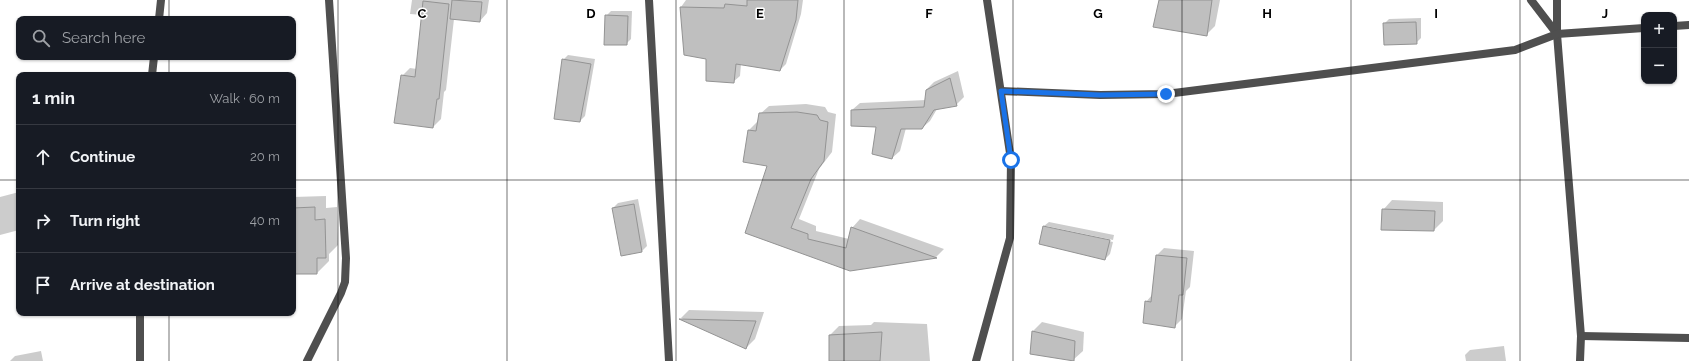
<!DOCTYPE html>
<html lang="en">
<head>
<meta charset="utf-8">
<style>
	body { margin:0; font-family:Raleway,sans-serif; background:#242831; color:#f1f3f6 }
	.controls { position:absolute; right:12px; top:12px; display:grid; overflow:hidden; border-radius:8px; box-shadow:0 1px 3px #0004 }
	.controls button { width:36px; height:36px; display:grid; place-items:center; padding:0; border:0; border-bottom:1px solid #363941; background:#171b24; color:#f1f3f6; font:20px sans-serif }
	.stop { position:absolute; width:12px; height:12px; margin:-9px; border:3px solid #1a73e8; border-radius:50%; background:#fff }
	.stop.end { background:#1a73e8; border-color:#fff; box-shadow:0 1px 4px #0008 }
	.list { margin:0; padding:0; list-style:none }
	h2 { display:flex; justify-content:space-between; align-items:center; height:52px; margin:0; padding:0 16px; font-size:17px }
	h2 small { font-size:13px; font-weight:400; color:#9ea1a6 }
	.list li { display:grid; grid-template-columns:26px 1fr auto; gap:12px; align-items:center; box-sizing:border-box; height:64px; padding:0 16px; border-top:1px solid #363941 }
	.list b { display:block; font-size:15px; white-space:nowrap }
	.list em { font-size:13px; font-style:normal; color:#9ea1a6 }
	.icon { flex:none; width:22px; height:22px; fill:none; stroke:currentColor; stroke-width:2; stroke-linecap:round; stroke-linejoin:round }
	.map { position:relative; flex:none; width:1689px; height:361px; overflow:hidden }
	.search { position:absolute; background:#171b24; box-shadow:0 1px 3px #0004; left:16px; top:16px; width:280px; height:44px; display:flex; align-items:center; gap:10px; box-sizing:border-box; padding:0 14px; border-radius:8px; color:#9ea1a6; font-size:15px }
	.panel { position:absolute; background:#171b24; box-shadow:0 1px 3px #0004; left:16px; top:72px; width:280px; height:244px; border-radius:8px }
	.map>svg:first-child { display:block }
	.shadow { fill:#0003 }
	.building { fill:#bfbfbf; stroke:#939393 }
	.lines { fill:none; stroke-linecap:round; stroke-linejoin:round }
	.street { stroke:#4f4f4f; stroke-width:8 }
	.route { stroke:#1a73e8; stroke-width:5 }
	.grid { fill:none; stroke:#000; stroke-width:1; stroke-opacity:0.55 }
	.grid-label { font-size:13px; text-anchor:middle; font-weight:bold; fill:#000; stroke:#fff; stroke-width:3; stroke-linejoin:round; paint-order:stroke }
</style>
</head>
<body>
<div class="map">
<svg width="1689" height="361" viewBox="0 0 1689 361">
	<rect width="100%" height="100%" fill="#fff"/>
	<g class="shadow">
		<polygon points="412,0 489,0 487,13 480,21 454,19 446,90 444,92 441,119 433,127 402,76 410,68 417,69 423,15 410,14"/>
		<polygon points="686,0 803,0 801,14 786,64 780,70 741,64 740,76 733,82 707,58 681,7"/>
		<polygon points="1160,0 1220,0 1215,26 1206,35"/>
		<polygon points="611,11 632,11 631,39 626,44 606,16"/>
		<polygon points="1421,18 1421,38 1416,43 1384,24 1389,19"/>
		<polygon points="568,55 595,59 585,116 580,121 563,60"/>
		<polygon points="958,71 964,97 956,105 937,109 930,121 922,128 906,128 900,151 892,158 877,127 852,110 860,103 926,100 926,90 934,82"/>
		<polygon points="178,72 205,75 176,75"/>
		<polygon points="806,104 825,107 828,112 836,114 832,152 819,169 799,219 816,226 816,231 849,239 852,228 860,219 944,249 936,257 851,270 747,232 769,165 744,161 749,130 757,122 759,122 760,114 769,106"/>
		<polygon points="19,192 19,230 0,235 0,197"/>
		<polygon points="326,196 326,208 337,207 338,245 329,254 329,261 317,273 293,273 293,197"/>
		<polygon points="638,199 647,246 642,251 613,208 618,203"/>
		<polygon points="1392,200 1443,202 1443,221 1434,230 1383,210"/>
		<polygon points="1049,222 1114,235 1113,240 1046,226 1046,228 1113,242 1110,254 1105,259 1040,244 1044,226"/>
		<polygon points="1164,248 1194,251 1190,287 1186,291 1182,319 1175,326 1146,302 1152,295 1157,255"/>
		<polygon points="689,310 764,312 755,339 746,348 681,318"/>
		<polygon points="874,322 927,324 930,361 830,361 830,335 839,326 871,325"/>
		<polygon points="1042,322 1084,332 1083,351 1073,360 1031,354 1033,331"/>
		<polygon points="1504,346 1506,361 1466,361 1465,355 1470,350"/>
		<polygon points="41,351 43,361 10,361 15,356"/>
	</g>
	<g class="building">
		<polygon points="452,0 482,2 480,22 450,19"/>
		<polygon points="747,0 798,0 796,20 780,71 736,64 734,83 706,81 706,59 684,55 680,7 724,8 725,4 747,6"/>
		<polygon points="1159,0 1212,0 1207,36 1153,27"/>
		<polygon points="423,1 449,4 439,99 437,99 433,128 394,123 401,75 415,77"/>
		<polygon points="605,15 628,16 627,45 604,45"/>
		<polygon points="1416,22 1417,44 1384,45 1383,23"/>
		<polygon points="562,59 591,64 580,122 554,119"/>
		<polygon points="950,78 957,106 934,110 922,129 901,129 892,159 872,154 876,127 851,126 851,110 924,107 926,90"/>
		<polygon points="797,112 817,115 820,120 828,122 824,161 811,179 791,228 808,234 808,239 846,248 851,227 937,258 850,271 745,233 767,166 743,162 748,130 756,131 759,113"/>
		<polygon points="634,204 642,252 621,256 612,208"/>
		<polygon points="315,207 315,220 325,219 326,258 317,258 317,274 293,274 293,208"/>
		<polygon points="1382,209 1435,211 1434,231 1381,230"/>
		<polygon points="1043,226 1110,240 1105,260 1039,244"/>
		<polygon points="1156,255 1187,258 1183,295 1179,295 1175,328 1143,323 1145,301 1151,302"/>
		<polygon points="679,319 756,321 746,349"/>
		<polygon points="1032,331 1075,341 1074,361 1030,354"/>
		<polygon points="882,332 880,361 829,361 829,335"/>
	</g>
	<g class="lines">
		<g class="street">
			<polyline points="649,0 669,361"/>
			<polyline points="1531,0 1557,34"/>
			<polyline points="1557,0 1557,34 1581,336 1580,361"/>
			<polyline points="159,19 161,0"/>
			<polyline points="1674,26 1689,25"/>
			<polyline points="152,75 154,57"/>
			<polyline points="1001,91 1100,95 1166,94 1515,50 1557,34 1644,28"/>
			<polyline points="1581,336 1689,338"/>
			<polyline points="140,361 140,313"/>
			<polyline points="307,361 341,293 345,282 346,258 329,0"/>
			<polyline points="976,361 1010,238 1011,160 987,0"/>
		</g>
	</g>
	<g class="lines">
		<polyline class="route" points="1011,160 1001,91 1100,95 1166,94"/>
	</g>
	<path class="grid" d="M169,0v19M338,0v361M507,0v361M676,0v361M844,0v361M1013,0v361M1182,0v361M1351,0v361M1520,0v361M169,57v18M0,180h19M293,180h1396M169,313v48"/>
	<g class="grid-label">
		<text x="422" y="18">C</text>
		<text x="591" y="18">D</text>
		<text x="760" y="18">E</text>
		<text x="929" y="18">F</text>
		<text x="1098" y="18">G</text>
		<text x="1267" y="18">H</text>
		<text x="1436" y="18">I</text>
		<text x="1605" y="18">J</text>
	</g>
</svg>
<div class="controls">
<button>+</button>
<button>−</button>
</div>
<div class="stop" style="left:1011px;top:160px"></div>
<div class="stop end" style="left:1166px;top:94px"></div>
<div class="search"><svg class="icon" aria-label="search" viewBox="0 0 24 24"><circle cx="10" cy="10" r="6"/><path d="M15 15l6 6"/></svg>Search here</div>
<section class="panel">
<h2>1 min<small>Walk · 60 m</small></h2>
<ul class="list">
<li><svg class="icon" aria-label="ahead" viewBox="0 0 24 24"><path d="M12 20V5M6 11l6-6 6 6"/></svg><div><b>Continue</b></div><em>20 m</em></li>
<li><svg class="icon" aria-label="right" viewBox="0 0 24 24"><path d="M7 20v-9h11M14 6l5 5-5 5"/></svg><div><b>Turn right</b></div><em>40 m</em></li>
<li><svg class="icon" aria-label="arrive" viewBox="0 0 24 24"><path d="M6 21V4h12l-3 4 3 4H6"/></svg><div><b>Arrive at destination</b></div></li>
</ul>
</section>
</div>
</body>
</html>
